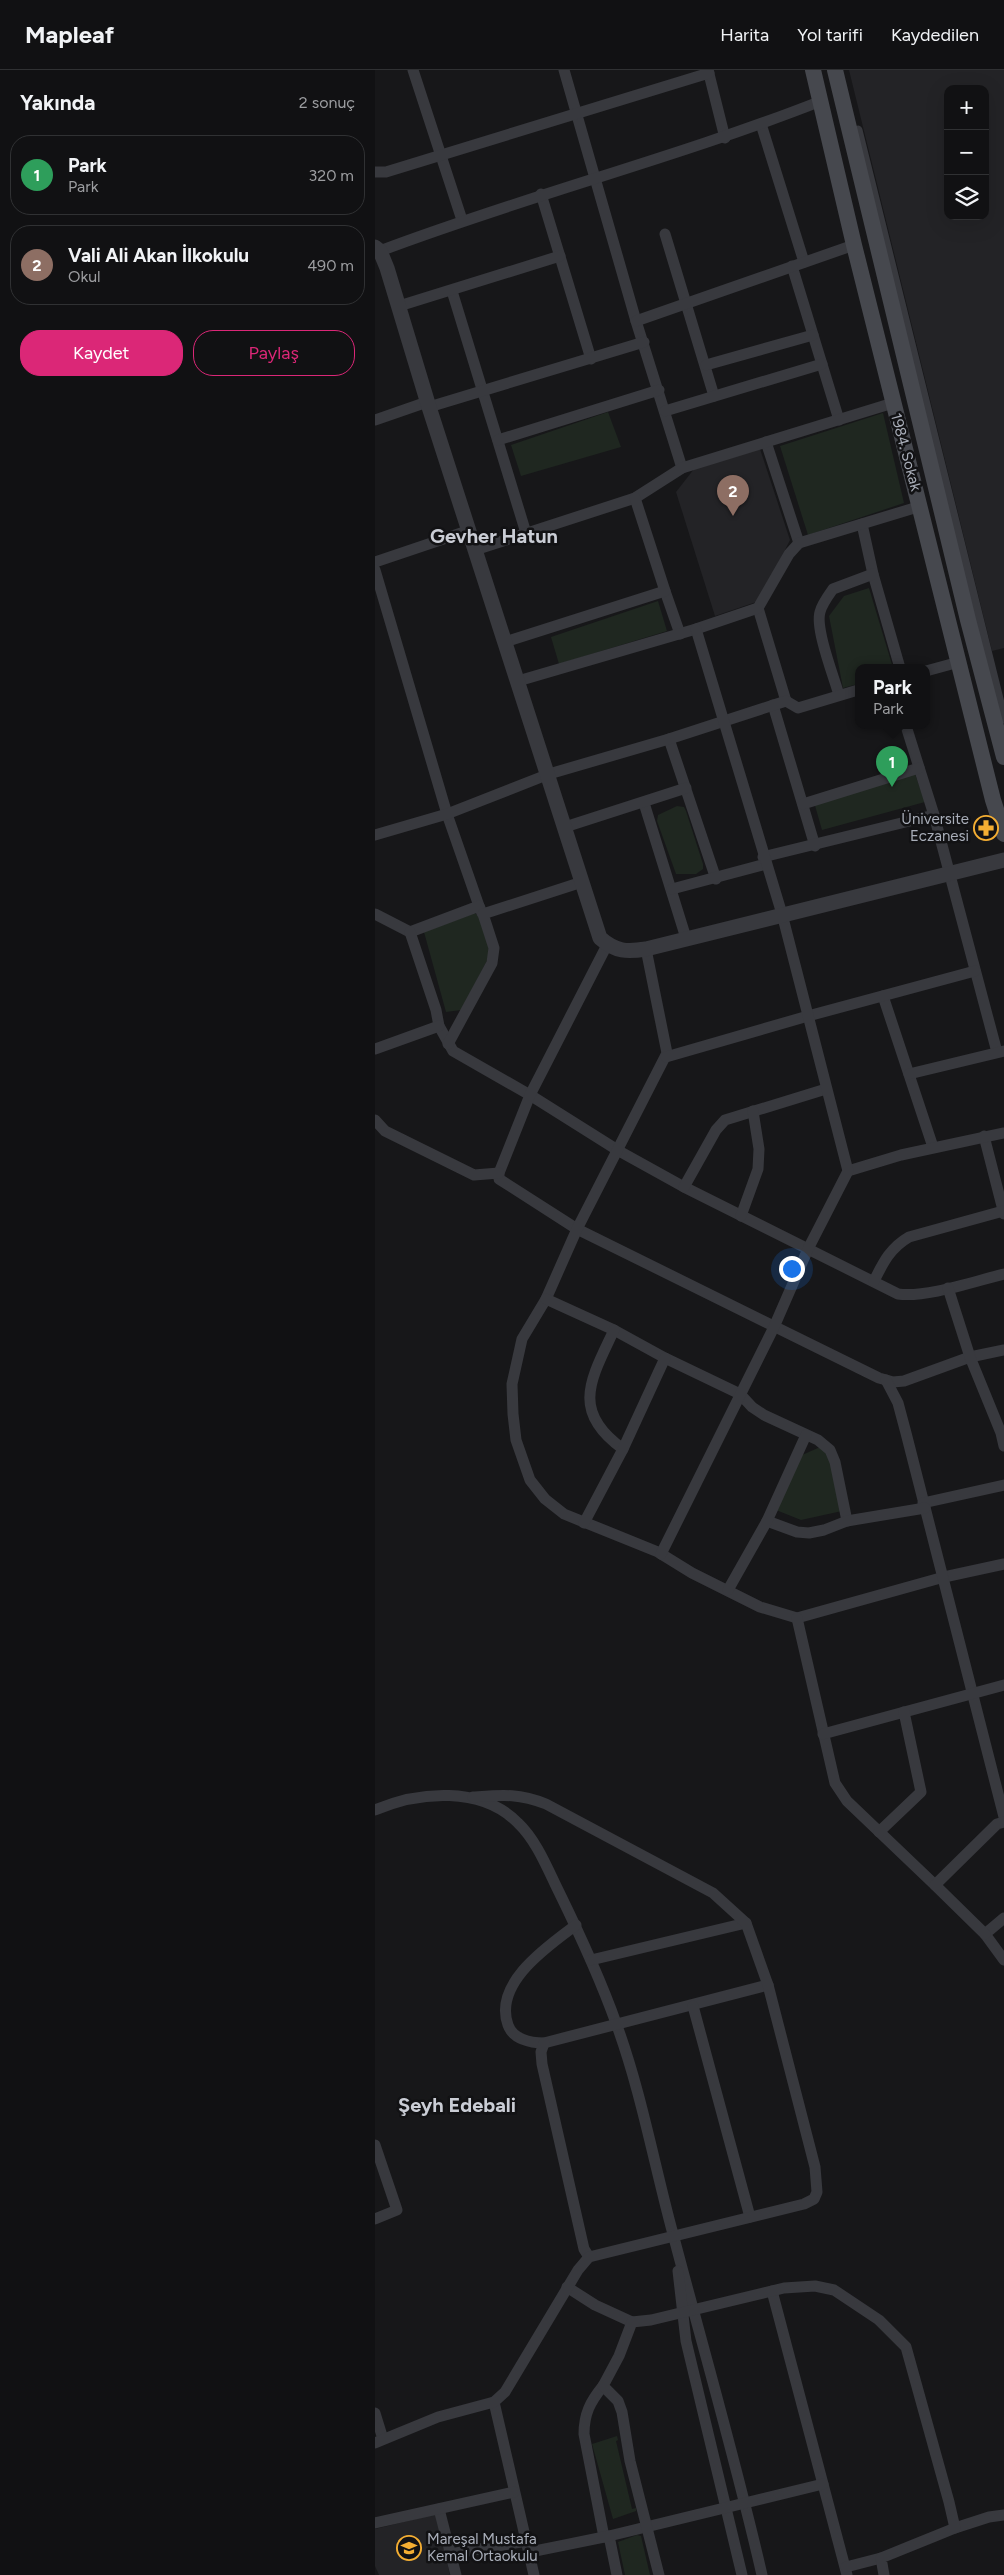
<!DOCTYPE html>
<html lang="tr">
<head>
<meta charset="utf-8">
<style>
	body { margin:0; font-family:Figtree,sans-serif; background:#1a1a1c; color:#f1f3f6 }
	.controls { position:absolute; right:15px; top:15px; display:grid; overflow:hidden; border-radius:10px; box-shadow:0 5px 20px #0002 }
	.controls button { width:45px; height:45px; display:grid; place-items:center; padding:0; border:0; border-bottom:1px solid #303133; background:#111113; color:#f1f3f6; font:25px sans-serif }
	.you { position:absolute; left:416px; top:1198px; width:18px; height:18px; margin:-12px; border:4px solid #fff; border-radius:50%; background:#1a73e8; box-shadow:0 0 0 8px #1a73e833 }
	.badge { display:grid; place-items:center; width:32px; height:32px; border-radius:50%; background:#db2777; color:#fff; font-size:16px; font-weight:700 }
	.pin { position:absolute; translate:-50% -41px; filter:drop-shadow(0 1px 2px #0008) }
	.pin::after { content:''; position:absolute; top:26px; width:18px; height:15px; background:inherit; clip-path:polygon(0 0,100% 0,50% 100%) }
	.popup { position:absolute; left:480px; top:594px; width:75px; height:65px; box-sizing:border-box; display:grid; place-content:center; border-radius:10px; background:#111113; filter:drop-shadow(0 1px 4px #0005); font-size:16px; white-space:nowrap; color:#9c9da0 }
	.popup b { font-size:19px; color:#f1f3f6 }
	.popup::after { content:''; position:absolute; left:50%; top:100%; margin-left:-10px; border:10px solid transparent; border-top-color:#111113 }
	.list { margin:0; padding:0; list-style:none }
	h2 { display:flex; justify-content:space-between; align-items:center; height:65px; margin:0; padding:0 20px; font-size:21px }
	h2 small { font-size:16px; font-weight:400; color:#9c9da0 }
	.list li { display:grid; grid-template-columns:32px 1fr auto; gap:15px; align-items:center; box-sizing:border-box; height:80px; margin:0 10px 10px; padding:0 10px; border:1px solid #303133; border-radius:20px }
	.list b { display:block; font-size:19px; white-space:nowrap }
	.list p { margin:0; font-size:16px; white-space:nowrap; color:#9c9da0 }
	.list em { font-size:16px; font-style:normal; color:#9c9da0 }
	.actions { display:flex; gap:10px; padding:15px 20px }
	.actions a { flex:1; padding:11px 0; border:1px solid #db2777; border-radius:20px; text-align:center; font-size:18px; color:#db2777 }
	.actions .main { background:#db2777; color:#fff }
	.icon { flex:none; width:28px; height:28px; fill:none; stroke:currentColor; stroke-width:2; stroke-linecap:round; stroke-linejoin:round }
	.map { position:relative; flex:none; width:629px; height:2505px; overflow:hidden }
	header { display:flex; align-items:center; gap:30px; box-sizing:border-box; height:70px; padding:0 25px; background:#111113; border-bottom:1px solid #303133 }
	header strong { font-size:24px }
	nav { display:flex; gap:28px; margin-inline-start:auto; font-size:18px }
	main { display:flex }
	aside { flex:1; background:#111113 }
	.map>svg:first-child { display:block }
	.built { fill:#232326; fill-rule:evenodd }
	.green { fill:#1f2720 }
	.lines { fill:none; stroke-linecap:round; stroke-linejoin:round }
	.pedestrian { stroke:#38393e; stroke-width:9 }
	.minor { stroke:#38393e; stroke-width:11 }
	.tertiary { stroke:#38393e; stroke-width:15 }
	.secondary { stroke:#46484e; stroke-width:16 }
	.labels { text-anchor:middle; stroke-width:5; stroke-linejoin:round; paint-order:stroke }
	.street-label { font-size:15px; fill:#a9aeb9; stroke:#121214 }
	.poi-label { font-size:15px; fill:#a9aeb9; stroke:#121214; text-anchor:end }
	.district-label { font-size:20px; font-weight:bold; fill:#cacdd5; stroke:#121214 }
</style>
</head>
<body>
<header>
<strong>Mapleaf</strong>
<nav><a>Harita</a><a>Yol tarifi</a><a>Kaydedilen</a></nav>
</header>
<main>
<aside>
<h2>Yakında<small>2 sonuç</small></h2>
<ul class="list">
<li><span class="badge" style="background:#2e9e5b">1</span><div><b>Park</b><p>Park</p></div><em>320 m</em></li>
<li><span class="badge" style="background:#8d6e63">2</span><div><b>Vali Ali Akan İlkokulu</b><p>Okul</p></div><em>490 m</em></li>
</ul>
<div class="actions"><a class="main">Kaydet</a><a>Paylaş</a></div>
</aside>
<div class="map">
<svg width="629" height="2505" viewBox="0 0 629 2505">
	<rect width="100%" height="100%" fill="#171719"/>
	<g class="built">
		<path d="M474,0h155v578l-12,3zM573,19h37v127h-37z"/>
		<polygon points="385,379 415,470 384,531 340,546 301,422 319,399"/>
		<polygon points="61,2444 75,2505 4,2505 0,2496 0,2459"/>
	</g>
	<g class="green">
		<polygon points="233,342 246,377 146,406 136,375"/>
		<polygon points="508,343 529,433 433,465 405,376"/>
		<polygon points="494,518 518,598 483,598 483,614 468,618 454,546 469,526"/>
		<polygon points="283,531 292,561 184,594 176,567"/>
		<polygon points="539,701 550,732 447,760 439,732"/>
		<polygon points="302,736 309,737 311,741 328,794 328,799 321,804 301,804 282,751 283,745"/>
		<polygon points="100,843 106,849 116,883 86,940 71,942 49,862"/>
		<polygon points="443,1378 449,1378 454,1382 467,1441 426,1450 401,1440 427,1385"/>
		<polygon points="242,2366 243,2370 241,2371 257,2439 261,2438 261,2441 238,2449 217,2374"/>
		<polygon points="262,2465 266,2466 275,2505 250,2505 243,2472"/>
	</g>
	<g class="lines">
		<polyline class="pedestrian" points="483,60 629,649"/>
		<g class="minor">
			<polyline points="38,0 87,150"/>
			<polyline points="189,0 261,251 307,398"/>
			<polyline points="333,0 350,68"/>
			<polyline points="386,54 429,192"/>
			<polyline points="0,102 11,102 334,3"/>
			<polyline points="166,124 216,289"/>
			<polyline points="290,164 339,326"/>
			<path d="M5,181c145,-55 296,-93 441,-150"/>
			<polyline points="417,196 464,350"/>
			<polyline points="77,221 151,463"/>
			<polyline points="24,236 185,186"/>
			<polyline points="261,251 479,175"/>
			<polyline points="331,295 438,265"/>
			<polyline points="54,337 269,272"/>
			<polyline points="290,341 447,294"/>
			<polyline points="0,350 52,332"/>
			<polyline points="123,370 284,320"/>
			<polyline points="391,372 424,473"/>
			<polyline points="487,454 498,504 525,598"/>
			<polyline points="100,480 260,428 307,398 518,333"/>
			<polyline points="0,492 95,460"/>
			<polyline points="0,500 72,744 104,836"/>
			<polyline points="290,521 305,564"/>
			<polyline points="383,538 411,631"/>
			<polyline points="130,572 290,521 260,428"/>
			<polyline points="551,601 584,592"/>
			<polyline points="143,611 321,559 383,538 414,484 424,473 546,436"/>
			<path d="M464,625c-5,-18 -24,-66 -19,-83 2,-8 8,-16 13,-23l40,-15"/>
			<polyline points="398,635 440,776"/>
			<polyline points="531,656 559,745 622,982"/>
			<polyline points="294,669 341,809"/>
			<polyline points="269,733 311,868"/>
			<polyline points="428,734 544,698"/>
			<polyline points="190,757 311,718"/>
			<polyline points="0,765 72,744 174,704 294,669 411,631 423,638 483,620"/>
			<polyline points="388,787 559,745"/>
			<polyline points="297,819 391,794"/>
			<polyline points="0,844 35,862 104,836 107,843"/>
			<path d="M35,862l26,78 3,16 14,25 77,44 89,56 65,36 214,107c28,4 77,-13 106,-20"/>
			<polyline points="232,875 155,1025 124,1103 124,1109 202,1159 504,1308 518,1312 529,1311 595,1287 629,1280"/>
			<polyline points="271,879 292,983 202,1159 171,1229 147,1269 137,1314 138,1344 141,1370 155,1410 170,1429 189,1444 283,1482 317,1503 385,1537 422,1548 569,1507 629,1494"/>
			<polyline points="508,926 558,1077"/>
			<polyline points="73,974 117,893 119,878 108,844 207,812"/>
			<polyline points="0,979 64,956"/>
			<polyline points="291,987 433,946 600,901"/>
			<polyline points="534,1004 629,981"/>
			<polyline points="0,1050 10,1061 99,1105 124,1103"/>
			<polyline points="609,1066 629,1144"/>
			<polyline points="473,1101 526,1085 629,1063"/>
			<polyline points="309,1117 341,1060 350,1050 451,1019"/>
			<polyline points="366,1146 383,1099 384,1079 378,1041"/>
			<path d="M499,1211c9,-18 16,-33 35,-44l94,-26"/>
			<polyline points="573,1218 595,1287 626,1363 629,1376"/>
			<polyline points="171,1229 239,1260 290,1288 365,1324 377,1337 389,1345 443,1370 455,1380 460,1392 472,1451"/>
			<path d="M239,1260c-23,49 -44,81 9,119"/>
			<polyline points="511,1310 523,1333 531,1363 629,1747"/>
			<polyline points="548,1433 629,1415"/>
			<polyline points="392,1451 422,1462 434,1463 449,1460 472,1451 550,1438"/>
			<polyline points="209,1453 248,1379 290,1288"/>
			<polyline points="286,1484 399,1257 433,1179 473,1101 407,844 321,559"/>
			<polyline points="353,1520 392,1451 431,1365"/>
			<polyline points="422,1548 460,1713 472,1731 560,1815"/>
			<polyline points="448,1664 629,1615"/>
			<path d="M0,1740c44,-19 107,-24 143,13 19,18 30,47 41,69 21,43 41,86 57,131 25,68 38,141 57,211 30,114 63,227 89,341"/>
			<polyline points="504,1762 546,1722 529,1642"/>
			<polyline points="629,1848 610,1864 629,1890"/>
			<path d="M201,1855c-28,21 -83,58 -68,100 5,14 22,18 36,18l224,-58"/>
			<polyline points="610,1864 560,1815 622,1754 629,1752"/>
			<polyline points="216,1890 371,1853"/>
			<polyline points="318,1936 375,2147"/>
			<polyline points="169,1973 166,1982 167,1994 209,2179 214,2187"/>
			<polyline points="0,2075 22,2140 0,2149"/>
			<polyline points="303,2201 311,2271 367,2505"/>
			<polyline points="192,2217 220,2235 257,2252"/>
			<polyline points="397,2221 472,2505"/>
			<path d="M228,2316c-13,16 -19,28 -19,48l20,103"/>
			<polyline points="119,2332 159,2505"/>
			<polyline points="0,2343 8,2369"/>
			<path d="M0,2373l63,-26 56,-15 11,-10 73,-122 11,-13 215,-53 10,-5 3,-7 -2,-25 -47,-182 -22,-62 -33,-30 -167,-89c-28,-11 -44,-9 -73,-7"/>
			<polyline points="64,2439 81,2505"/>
			<polyline points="0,2453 139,2422"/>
			<polyline points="580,2458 614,2447 629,2445"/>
			<polyline points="234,2466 242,2505"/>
			<polyline points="155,2482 234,2466 448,2414"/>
			<polyline points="75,2484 152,2471"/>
			<polyline points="471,2497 506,2488"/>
			<polyline points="284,2505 255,2391 247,2342 243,2331 228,2316 244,2286 257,2252 276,2250 409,2218 440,2216 459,2220 504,2250 531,2277 574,2432 580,2458 506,2488 509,2505"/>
		</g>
		<path class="tertiary" d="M0,177l5,4 7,17 42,139 171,531c16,14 27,14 46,11l358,-89"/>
		<g class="secondary">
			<polyline points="438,0 479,175 618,730 629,764"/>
			<polyline points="460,0 593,550 629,687"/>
		</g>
	</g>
	<defs>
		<symbol id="pharmacy-ring" viewBox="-11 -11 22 22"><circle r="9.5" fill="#121214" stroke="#f4ae33" stroke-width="1.5"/><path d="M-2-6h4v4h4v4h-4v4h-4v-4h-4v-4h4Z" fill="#f4ae33"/></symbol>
		<symbol id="school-ring" viewBox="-11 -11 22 22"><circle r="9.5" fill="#121214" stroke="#f4ae33" stroke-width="1.5"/><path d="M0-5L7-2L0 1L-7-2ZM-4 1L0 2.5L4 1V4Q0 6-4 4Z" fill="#f4ae33"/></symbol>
	</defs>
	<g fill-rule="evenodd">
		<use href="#pharmacy-ring" x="597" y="744" width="28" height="28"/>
		<use href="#school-ring" x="20" y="2464" width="28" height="28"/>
	</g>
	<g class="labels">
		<g class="street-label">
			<text transform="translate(531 382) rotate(75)" y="5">1984. Sokak</text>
		</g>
		<g class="poi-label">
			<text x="594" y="754">Üniversite<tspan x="594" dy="17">Eczanesi</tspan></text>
			<text x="52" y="2474" text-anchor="start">Mareşal Mustafa<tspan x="52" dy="17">Kemal Ortaokulu</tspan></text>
		</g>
		<g class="district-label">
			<text x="119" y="473">Gevher Hatun</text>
			<text x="82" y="2042">Şeyh Edebali</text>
		</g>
	</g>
</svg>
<div class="controls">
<button>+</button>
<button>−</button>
<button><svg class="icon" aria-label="layers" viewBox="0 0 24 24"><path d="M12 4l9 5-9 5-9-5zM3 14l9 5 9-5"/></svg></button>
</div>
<div class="you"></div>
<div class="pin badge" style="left:517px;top:717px;background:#2e9e5b">1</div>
<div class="popup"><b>Park</b>Park</div>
<div class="pin badge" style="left:358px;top:446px;background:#8d6e63">2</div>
</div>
</main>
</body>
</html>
